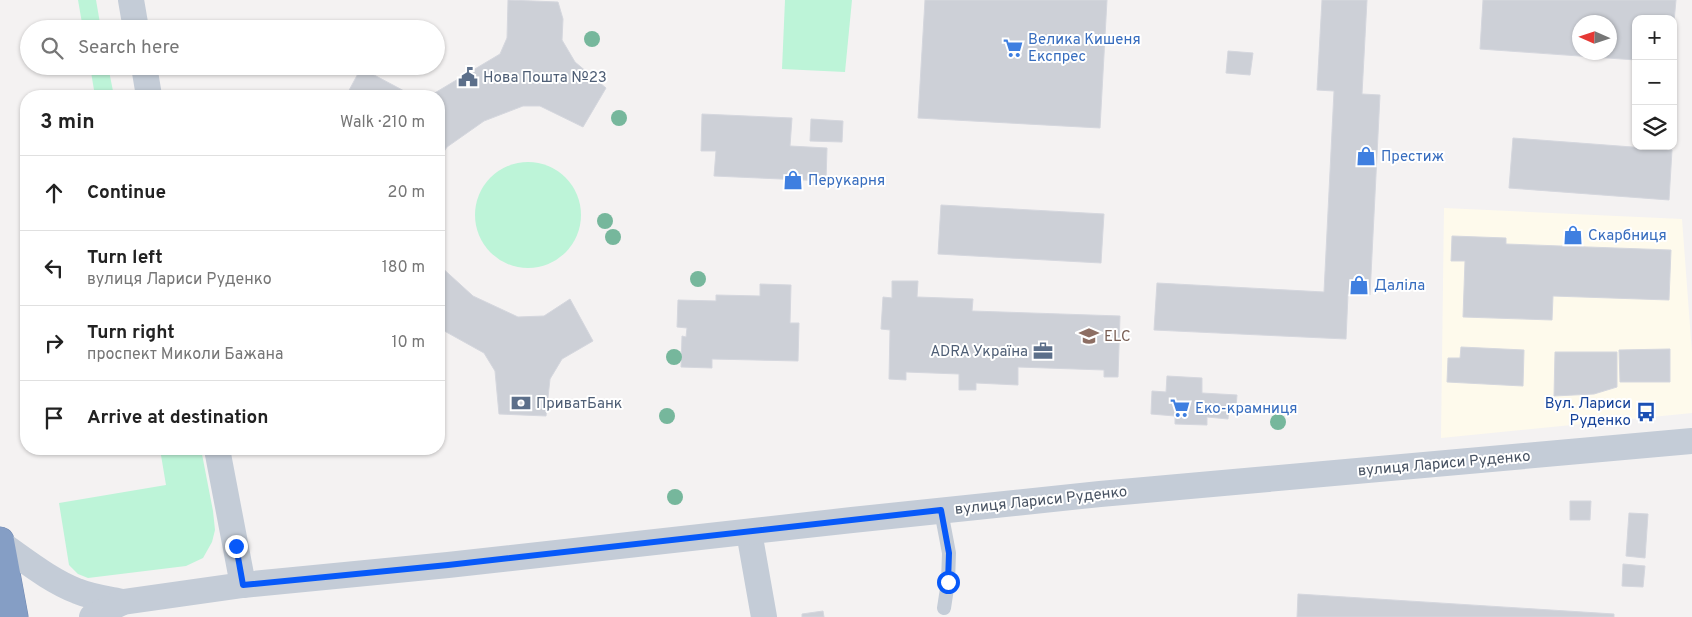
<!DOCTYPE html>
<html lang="en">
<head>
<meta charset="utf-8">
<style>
	body { margin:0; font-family:Overpass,sans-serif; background:#f2f2f2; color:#222 }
	.controls { position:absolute; right:15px; top:15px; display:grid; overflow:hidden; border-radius:10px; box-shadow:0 1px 4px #0004 }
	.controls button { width:45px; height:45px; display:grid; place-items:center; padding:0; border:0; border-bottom:1px solid #e0e0e0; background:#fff; color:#222; font:25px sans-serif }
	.compass { position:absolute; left:1572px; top:15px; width:45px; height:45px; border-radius:50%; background:#fff; box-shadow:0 1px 4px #0004; rotate:273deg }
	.stop { position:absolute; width:15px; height:15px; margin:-11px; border:4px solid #0759f9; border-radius:50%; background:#fff }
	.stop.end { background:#0759f9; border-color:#fff; box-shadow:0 1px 5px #0008 }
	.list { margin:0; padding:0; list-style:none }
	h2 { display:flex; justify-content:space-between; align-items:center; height:65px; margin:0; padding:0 20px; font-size:21px }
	h2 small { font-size:16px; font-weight:400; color:#767676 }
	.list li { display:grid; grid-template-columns:32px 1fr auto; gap:15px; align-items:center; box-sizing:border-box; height:75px; padding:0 20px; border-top:1px solid #e0e0e0 }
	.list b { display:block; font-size:19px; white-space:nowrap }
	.list p { margin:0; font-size:16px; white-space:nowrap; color:#767676 }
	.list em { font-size:16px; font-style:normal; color:#767676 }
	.icon { flex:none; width:28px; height:28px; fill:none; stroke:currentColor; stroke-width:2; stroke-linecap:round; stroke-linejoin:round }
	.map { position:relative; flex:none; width:1692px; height:617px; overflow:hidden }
	.search { position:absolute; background:#fff; box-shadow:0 1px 4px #0004; left:20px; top:20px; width:425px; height:55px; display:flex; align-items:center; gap:12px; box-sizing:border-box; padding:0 18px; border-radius:28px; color:#767676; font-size:19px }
	.panel { position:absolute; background:#fff; box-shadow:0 1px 4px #0004; left:20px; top:90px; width:425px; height:365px; border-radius:20px }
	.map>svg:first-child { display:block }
	.commercial { fill:#fefaec }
	.green { fill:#bdf4d8 }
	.building { fill:#cdd0d7; stroke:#d5d7de; fill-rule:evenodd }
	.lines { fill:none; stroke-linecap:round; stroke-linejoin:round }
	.highway-casing { stroke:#7089b1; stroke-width:29 }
	.lane { stroke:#c4ccd7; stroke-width:14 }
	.street { stroke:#c4ccd7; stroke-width:26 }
	.highway { stroke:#859ec5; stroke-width:28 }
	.tree { fill:#76b79c }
	.route { stroke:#0759f9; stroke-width:6 }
	.labels { text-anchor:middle; stroke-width:4; stroke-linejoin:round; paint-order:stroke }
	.shop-label { font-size:15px; fill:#366cbe; stroke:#fff; text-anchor:start }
	.service-label { font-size:15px; fill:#4e5e75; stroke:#fff; text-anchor:start }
	.education-label { font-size:15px; fill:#785e54; stroke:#fff; text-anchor:start }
	.transit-label { font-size:15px; fill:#164399; stroke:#fff; text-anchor:end }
	.street-label { font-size:15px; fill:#475262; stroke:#fff }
</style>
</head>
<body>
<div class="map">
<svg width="1692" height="617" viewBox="0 0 1692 617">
	<rect width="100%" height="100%" fill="#f4f2f2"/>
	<polygon class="commercial" points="1444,208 1682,219 1692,353 1692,413 1441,438"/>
	<g class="green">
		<polygon points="78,0 96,0 101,29 83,29"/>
		<polygon points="785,0 852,0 845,72 782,69"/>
		<polygon points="90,66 108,66 114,96 95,96"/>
		<circle cx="528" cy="215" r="53"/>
		<polygon points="160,449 201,449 213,511 215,530 212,542 203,558 186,566 88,578 78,574 69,565 59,503 166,485"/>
	</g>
	<g class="building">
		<polygon points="508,0 558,2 563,19 562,40 575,62 606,88 583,127 540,106 523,106 484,121 447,147 439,159 439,96 346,96 361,68 406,92 433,94 500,54 507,38"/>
		<polygon points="925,0 1107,0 1100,128 918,118"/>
		<polygon points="1322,0 1367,0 1362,94 1380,95 1370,295 1348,294 1346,339 1154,330 1157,283 1324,292 1334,91 1317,90"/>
		<path d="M1483,0h193l-3,33v-14h-37v41l-156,-11zM1580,22h30v30h-30z"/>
		<polygon points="1228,51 1253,53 1250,75 1226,73"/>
		<polygon points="702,114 792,118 790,146 827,148 826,181 714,176 716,151 701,151"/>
		<polygon points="811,119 843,121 842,142 810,141"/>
		<polygon points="1513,138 1672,150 1669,200 1509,188"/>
		<polygon points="941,205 1104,214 1101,263 938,254"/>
		<polygon points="1452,236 1506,238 1506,244 1671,250 1669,300 1553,296 1552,320 1463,317 1465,261 1451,261"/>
		<polygon points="439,265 473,296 518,317 544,316 570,299 593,341 562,359 550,379 546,416 499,414 495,371 484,353 439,328"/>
		<polygon points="892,281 918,281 917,297 973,299 972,311 1120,316 1118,377 1104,377 1104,370 1018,367 1018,385 976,383 976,390 959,390 959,374 906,372 906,380 889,379 890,330 881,329 883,297 892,298"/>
		<polygon points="760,284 791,285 790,323 799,323 798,361 712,359 712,368 681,367 682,336 686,337 687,328 677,327 678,300 716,301 716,295 760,296"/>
		<polygon points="1461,347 1524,350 1523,386 1447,382 1448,358 1460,358"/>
		<polygon points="1670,349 1670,382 1620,382 1619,350"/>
		<polygon points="1555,352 1617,352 1617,387 1594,394 1554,396"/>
		<polygon points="1167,376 1202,378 1202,393 1237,395 1236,407 1229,407 1228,419 1207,417 1207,425 1175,424 1175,416 1151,414 1152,391 1166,392"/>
		<polygon points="1570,501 1591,501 1590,520 1570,520"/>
		<polygon points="1629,513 1648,514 1645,558 1626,556"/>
		<polygon points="1623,564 1645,566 1643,587 1622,586"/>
		<polygon points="1298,594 1614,614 1614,617 1297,617"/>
		<polygon points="823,611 824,617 802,617 802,614"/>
	</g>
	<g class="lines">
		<defs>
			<polyline id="highway" points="0,541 14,617"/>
		</defs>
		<use href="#highway" class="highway-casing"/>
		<polyline class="lane" points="941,511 949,553 948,582 944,608"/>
		<g class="street">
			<polyline points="131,0 136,29"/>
			<polyline points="144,66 149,96"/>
			<polyline points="217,449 243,585"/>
			<polyline points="749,532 764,617"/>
			<path d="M0,543c25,17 49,37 77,48 14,6 31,8 46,11"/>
			<polyline points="92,617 123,602 243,585 448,565 852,520 1100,494 1692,441"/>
		</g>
		<use href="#highway" class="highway"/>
	</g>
	<g class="tree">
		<circle cx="592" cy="39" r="8"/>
		<circle cx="619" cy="118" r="8"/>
		<circle cx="605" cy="221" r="8"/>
		<circle cx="613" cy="237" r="8"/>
		<circle cx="698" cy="279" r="8"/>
		<circle cx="674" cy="357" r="8"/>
		<circle cx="667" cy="416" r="8"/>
		<circle cx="1278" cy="422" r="8"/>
		<circle cx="675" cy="497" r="8"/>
	</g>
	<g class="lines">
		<polyline class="route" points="236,546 243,585 448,565 941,510 949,553 948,582"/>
	</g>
	<defs>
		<symbol id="supermarket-bare" viewBox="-9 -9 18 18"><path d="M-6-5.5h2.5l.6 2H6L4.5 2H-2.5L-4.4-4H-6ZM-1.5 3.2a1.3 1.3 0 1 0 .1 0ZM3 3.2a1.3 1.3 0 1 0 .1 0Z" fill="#3f7fe0" stroke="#fff" stroke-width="2.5" paint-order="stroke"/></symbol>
		<symbol id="civic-bare" viewBox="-9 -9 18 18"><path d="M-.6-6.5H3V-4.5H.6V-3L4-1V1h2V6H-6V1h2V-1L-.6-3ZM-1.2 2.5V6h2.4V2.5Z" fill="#5c6f8a" stroke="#fff" stroke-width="2.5" paint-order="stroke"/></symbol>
		<symbol id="shop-bare" viewBox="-9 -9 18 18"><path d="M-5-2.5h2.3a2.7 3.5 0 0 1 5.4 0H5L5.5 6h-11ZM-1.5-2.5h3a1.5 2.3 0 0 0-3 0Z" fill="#3f7fe0" stroke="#fff" stroke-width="2.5" paint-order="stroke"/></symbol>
		<symbol id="school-bare" viewBox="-9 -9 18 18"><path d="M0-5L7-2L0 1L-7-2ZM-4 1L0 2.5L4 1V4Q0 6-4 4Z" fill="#8d6e63" stroke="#fff" stroke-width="2.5" paint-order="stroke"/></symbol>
		<symbol id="office-bare" viewBox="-9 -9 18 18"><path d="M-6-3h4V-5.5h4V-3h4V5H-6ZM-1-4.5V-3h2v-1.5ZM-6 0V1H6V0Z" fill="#5c6f8a" stroke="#fff" stroke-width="2.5" paint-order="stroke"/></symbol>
		<symbol id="bank-bare" viewBox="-9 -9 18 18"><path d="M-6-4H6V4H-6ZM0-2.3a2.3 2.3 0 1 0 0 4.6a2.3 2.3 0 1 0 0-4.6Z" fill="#5c6f8a" stroke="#fff" stroke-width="2.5" paint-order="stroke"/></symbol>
		<symbol id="bus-bare" viewBox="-9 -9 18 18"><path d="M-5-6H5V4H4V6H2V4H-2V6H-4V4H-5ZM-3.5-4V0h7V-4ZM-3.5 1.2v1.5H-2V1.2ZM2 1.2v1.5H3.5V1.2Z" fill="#1a4fb4" stroke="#fff" stroke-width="2.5" paint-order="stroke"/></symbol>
	</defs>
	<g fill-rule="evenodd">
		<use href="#supermarket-bare" x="999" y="34" width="28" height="28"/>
		<use href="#civic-bare" x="454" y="63" width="28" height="28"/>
		<use href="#shop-bare" x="1352" y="142" width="28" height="28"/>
		<use href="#shop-bare" x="779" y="166" width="28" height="28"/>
		<use href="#shop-bare" x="1559" y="221" width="28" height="28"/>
		<use href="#shop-bare" x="1345" y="271" width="28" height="28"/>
		<use href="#school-bare" x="1075" y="322" width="28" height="28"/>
		<use href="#office-bare" x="1029" y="337" width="28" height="28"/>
		<use href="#bank-bare" x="507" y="389" width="28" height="28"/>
		<use href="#supermarket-bare" x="1166" y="394" width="28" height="28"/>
		<use href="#bus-bare" x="1632" y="398" width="28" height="28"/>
	</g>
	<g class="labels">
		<g class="shop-label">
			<text x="1028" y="44">Велика Кишеня<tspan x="1028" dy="17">Експрес</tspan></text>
			<text x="1381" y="161">Престиж</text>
			<text x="808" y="185">Перукарня</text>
			<text x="1588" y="240">Скарбниця</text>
			<text x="1374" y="290">Даліла</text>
			<text x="1195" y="413">Еко-крамниця</text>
		</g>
		<g class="service-label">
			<text x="483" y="82">Нова Пошта №23</text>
			<text x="1028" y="356" text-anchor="end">ADRA Україна</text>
			<text x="536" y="408">ПриватБанк</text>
		</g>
		<g class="education-label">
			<text x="1104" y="341">ELC</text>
		</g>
		<g class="transit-label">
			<text x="1631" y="408">Вул. Лариси<tspan x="1631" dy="17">Руденко</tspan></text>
		</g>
		<g class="street-label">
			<text transform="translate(1444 463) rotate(-5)" y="5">вулиця Лариси Руденко</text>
			<text transform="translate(1041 500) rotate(-6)" y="5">вулиця Лариси Руденко</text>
		</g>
	</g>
</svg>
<div class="controls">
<button>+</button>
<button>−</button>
<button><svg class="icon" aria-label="layers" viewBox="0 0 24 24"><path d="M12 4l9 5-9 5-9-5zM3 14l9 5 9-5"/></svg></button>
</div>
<svg class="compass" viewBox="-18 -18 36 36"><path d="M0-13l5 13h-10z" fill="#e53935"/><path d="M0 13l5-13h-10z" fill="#767676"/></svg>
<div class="stop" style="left:948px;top:582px"></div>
<div class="stop end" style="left:236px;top:546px"></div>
<div class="search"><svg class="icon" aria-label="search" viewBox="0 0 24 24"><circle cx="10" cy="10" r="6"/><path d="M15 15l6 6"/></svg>Search here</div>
<section class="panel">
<h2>3 min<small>Walk · 210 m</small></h2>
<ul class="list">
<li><svg class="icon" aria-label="ahead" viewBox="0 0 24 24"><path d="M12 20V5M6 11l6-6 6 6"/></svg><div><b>Continue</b></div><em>20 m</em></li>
<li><svg class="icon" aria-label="left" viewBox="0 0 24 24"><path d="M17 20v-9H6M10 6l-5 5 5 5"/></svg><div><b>Turn left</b><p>вулиця Лариси Руденко</p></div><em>180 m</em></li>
<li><svg class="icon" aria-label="right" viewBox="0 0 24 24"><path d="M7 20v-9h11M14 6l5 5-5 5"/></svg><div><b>Turn right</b><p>проспект Миколи Бажана</p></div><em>10 m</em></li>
<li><svg class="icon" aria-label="arrive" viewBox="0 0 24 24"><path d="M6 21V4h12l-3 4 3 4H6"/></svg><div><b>Arrive at destination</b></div></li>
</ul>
</section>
</div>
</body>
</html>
